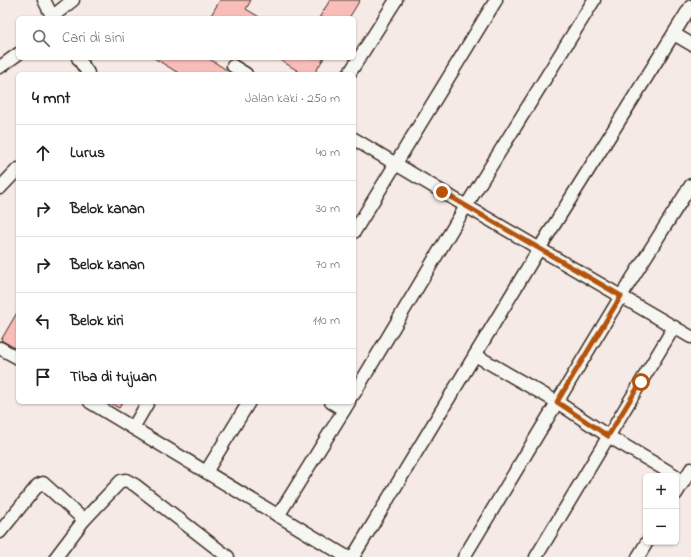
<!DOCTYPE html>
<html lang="id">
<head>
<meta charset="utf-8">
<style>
	body { margin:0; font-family:"Indie Flower",sans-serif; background:#f6f6f6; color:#202124 }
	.controls { position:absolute; right:12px; bottom:12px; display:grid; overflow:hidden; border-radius:6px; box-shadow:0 1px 3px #0004 }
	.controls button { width:36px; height:36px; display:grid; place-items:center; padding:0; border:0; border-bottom:1px solid #e0e0e0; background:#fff; color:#202124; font:20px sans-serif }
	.stop { position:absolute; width:12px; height:12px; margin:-9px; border:3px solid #b45309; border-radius:50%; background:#fff }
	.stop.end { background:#b45309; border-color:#fff; box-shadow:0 1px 4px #0008 }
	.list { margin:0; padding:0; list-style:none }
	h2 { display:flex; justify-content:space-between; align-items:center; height:52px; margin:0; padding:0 16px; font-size:17px }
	h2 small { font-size:13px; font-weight:400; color:#757577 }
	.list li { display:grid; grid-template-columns:26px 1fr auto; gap:12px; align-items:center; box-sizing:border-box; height:56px; padding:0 16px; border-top:1px solid #e0e0e0 }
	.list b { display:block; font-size:15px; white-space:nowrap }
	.list em { font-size:13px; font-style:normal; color:#757577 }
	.icon { flex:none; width:22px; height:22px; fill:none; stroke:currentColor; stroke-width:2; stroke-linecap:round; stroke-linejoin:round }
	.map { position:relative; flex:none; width:691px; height:557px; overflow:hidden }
	.search { position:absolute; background:#fff; box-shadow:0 1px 3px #0004; left:16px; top:16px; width:340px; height:44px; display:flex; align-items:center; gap:10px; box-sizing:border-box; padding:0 14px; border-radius:6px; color:#757577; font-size:15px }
	.panel { position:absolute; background:#fff; box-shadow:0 1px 3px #0004; left:16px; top:72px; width:340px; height:332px; border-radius:6px }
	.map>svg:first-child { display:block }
	.building { fill:#f8bcb9; stroke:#3b2a1e }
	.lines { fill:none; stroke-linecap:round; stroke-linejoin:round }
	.minor-casing { stroke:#3b2a1e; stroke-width:15 }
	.minor { stroke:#f6f6f2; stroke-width:12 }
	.route { stroke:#b45309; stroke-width:5 }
</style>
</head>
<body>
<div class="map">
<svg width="691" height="557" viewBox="0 0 691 557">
	<rect width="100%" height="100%" fill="#f6eae7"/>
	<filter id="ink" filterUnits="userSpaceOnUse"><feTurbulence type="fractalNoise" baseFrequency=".025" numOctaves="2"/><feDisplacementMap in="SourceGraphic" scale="8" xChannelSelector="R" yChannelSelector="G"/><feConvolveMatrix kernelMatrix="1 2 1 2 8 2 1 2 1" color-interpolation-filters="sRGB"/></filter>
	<g filter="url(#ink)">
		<g class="building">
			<polygon points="220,0 251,0 246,9 261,18 211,18 210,17"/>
			<polygon points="330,0 360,0 349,18 319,18"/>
			<polygon points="154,58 208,58 233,74 180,74"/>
			<polygon points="277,58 324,58 314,74 303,74"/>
			<polygon points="18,311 18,350 1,340"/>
			<polygon points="108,402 123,402 119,408"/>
		</g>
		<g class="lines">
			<defs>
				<g id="minor">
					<polyline points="44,0 53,18"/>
					<polyline points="52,17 73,0"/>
					<polyline points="674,34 691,44"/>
					<polyline points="78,58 88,73"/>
					<polyline points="233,66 246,74"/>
					<polyline points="0,67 18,54"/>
					<polyline points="349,74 396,0"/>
					<polyline points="354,139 466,206 691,337"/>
					<polyline points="0,188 18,169"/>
					<polyline points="354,232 496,0"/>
					<polyline points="0,348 18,358"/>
					<polyline points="475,355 557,402 608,436 676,476"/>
					<polyline points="354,394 466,206 594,0"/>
					<polyline points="90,402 347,557"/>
					<polyline points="331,402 344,410"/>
					<polyline points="133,428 148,402"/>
					<polyline points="206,472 249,402"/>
					<polyline points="676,494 691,469"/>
					<polyline points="278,516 349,402"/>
					<polyline points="84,520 121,481 126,480 135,485 228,557"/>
					<polyline points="0,532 38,485 43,483 84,520 56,557"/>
					<polyline points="353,557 539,249 691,6"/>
					<polyline points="464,557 621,296 691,185"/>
					<polyline points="536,557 674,327"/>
					<polyline points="638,557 647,542"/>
				</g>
			</defs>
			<use href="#minor" class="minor-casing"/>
			<use href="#minor" class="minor"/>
		</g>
	</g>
	<g class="lines" filter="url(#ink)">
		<polyline class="route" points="442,192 621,296 557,402 608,436 641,382"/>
	</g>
</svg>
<div class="controls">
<button>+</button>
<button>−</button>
</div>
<div class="stop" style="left:641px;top:382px"></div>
<div class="stop end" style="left:442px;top:192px"></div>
<div class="search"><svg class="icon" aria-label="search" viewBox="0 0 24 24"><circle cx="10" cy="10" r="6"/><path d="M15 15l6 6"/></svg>Cari di sini</div>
<section class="panel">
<h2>4 mnt<small>Jalan kaki · 250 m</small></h2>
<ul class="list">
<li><svg class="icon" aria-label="ahead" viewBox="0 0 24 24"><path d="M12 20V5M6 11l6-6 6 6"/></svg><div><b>Lurus</b></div><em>40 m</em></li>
<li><svg class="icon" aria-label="right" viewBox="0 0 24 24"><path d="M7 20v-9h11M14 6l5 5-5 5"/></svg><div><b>Belok kanan</b></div><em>30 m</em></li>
<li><svg class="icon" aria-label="right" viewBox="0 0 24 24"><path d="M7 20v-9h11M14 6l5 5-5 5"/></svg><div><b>Belok kanan</b></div><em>70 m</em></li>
<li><svg class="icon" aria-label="left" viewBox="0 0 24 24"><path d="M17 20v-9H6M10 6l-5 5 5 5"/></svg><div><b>Belok kiri</b></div><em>110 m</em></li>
<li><svg class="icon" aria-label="arrive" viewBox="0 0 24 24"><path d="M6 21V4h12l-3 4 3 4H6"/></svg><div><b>Tiba di tujuan</b></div></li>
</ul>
</section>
</div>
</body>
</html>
